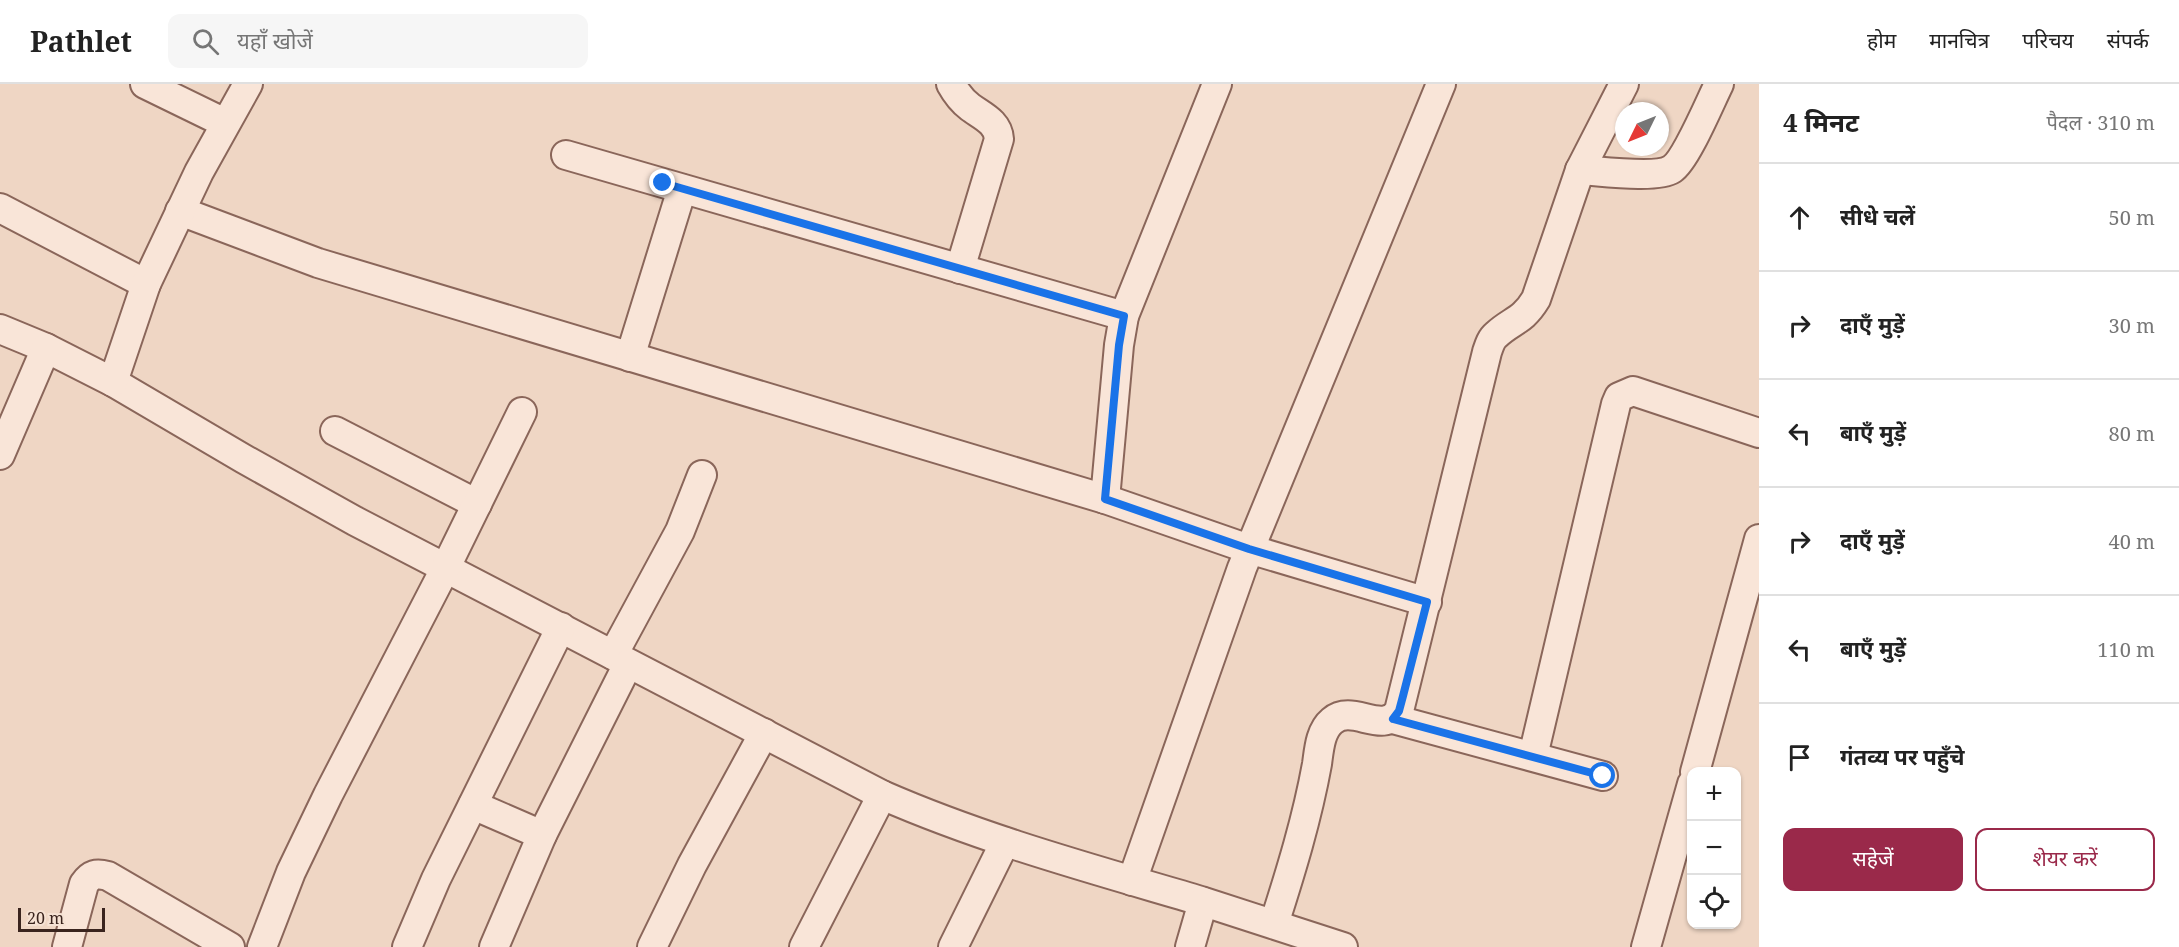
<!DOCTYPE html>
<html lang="hi">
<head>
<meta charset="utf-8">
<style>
	body { margin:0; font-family:"Noto Serif","Noto Sans Devanagari",serif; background:#f6f6f6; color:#222 }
	.controls { position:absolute; right:18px; bottom:18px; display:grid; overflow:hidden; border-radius:12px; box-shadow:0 2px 4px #0004 }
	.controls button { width:54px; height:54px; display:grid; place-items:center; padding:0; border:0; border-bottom:2px solid #e0e0e0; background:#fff; color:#222; font:30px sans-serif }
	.compass { position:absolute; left:1615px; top:18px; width:54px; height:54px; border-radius:50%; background:#fff; box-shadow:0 2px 4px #0004; rotate:227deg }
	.scale { position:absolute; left:18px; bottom:15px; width:87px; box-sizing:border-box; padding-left:6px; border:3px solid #3a241e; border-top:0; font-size:16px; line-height:21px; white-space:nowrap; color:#3a241e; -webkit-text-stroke:4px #f6e2d4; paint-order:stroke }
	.stop { position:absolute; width:18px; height:18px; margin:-14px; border:4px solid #1a73e8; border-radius:50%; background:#fff }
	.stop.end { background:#1a73e8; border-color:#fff; box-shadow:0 2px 6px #0008 }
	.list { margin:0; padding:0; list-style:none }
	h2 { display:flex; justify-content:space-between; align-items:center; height:78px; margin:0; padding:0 24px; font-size:26px }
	h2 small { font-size:20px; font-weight:400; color:#767676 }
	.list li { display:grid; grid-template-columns:39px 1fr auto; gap:18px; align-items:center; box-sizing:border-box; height:108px; padding:0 24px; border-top:2px solid #e0e0e0 }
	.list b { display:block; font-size:22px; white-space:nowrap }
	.list em { font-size:20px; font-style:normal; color:#767676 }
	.actions { display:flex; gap:12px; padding:18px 24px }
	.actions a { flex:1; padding:14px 0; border:2px solid #9a294a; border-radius:12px; text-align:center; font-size:21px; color:#9a294a }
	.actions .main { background:#9a294a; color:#fff }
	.icon { flex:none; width:33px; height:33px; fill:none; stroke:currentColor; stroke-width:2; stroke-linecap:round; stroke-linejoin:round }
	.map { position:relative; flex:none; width:1759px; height:863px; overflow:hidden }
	header { display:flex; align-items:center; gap:36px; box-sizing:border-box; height:84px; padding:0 30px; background:#fff; border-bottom:2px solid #e0e0e0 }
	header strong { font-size:28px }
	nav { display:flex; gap:33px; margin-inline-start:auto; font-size:21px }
	.search { width:420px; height:54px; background:#f6f6f6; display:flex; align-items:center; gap:15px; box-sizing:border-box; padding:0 21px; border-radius:12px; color:#767676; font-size:22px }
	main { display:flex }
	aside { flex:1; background:#fff }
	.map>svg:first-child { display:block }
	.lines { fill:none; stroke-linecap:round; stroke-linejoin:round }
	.street-casing { stroke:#8a665a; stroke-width:32 }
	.street { stroke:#f9e5d8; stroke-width:28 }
	.route { stroke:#1a73e8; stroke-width:8 }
</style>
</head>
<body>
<header>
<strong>Pathlet</strong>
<div class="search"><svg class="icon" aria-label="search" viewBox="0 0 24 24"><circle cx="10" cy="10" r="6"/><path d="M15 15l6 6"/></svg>यहाँ खोजें</div>
<nav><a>होम</a><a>मानचित्र</a><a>परिचय</a><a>संपर्क</a></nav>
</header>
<main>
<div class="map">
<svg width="1759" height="863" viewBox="0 0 1759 863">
	<rect width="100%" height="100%" fill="#efd6c4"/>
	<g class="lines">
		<defs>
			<g id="street">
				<polyline points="145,0 225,39"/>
				<path d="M951,0c5,9 11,17 19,23 12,9 28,15 29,32l-39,130"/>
				<polyline points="566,71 1124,232"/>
				<path d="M1580,86c19,1 77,9 92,-1 14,-9 38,-67 47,-85"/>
				<polyline points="0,124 146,200"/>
				<polyline points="180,127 318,179 1105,415 1249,465 1427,518"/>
				<path d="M0,245l46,19 67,34 131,77 111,62 527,274c103,45 211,74 319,106 47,15 95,31 142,46"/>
				<polyline points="630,273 682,105"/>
				<polyline points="113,298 146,200 199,88 248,0"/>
				<polyline points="335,347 477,420"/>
				<polyline points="0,371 46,264"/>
				<polyline points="1105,415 1119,261 1124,232 1217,0"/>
				<polyline points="613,571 680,447 702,391"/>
				<polyline points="1393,635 1603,692"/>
				<polyline points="1533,672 1616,320 1619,313 1633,307 1759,349"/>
				<polyline points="1695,688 1759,455"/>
				<polyline points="473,721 542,751"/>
				<polyline points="1132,797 1242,484 1441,0"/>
				<path d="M1274,840c17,-53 33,-105 43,-160 2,-14 3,-33 15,-43 21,-18 50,15 67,-10l88,-359c2,-6 4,-13 9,-17 16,-15 26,-13 40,-36l44,-129 44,-86"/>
				<path d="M67,863l17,-63c7,-10 12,-11 24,-8l122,71"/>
				<polyline points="262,863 291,788 328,711 446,483 522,328"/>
				<polyline points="407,863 436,795 561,543"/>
				<polyline points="494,863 542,751 628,580"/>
				<polyline points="652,863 692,781 764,649"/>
				<polyline points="804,863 882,711"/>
				<polyline points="953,863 1005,758"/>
				<polyline points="1190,863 1203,818"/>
				<polyline points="1646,863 1692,700"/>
			</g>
		</defs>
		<use href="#street" class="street-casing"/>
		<use href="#street" class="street"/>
	</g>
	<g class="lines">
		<polyline class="route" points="663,99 1124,232 1119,261 1105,415 1249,465 1427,518 1403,612 1399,627 1393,635 1603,692"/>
	</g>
</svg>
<div class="controls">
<button>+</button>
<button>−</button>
<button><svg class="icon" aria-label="locate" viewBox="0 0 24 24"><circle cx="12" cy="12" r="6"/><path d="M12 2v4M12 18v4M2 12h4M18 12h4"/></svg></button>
</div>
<svg class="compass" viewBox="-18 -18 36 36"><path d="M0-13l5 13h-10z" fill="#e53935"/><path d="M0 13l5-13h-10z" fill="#767676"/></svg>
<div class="scale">20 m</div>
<div class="stop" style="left:1603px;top:692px"></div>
<div class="stop end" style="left:663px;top:99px"></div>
</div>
<aside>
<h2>4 मिनट<small>पैदल · 310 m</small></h2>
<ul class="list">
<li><svg class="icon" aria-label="ahead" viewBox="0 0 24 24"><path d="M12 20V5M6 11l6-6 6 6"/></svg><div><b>सीधे चलें</b></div><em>50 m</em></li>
<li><svg class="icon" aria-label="right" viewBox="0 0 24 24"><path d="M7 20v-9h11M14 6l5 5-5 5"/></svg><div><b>दाएँ मुड़ें</b></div><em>30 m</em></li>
<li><svg class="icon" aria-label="left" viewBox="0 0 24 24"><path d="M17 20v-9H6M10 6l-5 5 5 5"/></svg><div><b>बाएँ मुड़ें</b></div><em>80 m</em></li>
<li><svg class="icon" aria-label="right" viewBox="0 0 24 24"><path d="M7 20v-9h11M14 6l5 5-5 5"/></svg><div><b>दाएँ मुड़ें</b></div><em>40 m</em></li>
<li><svg class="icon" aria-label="left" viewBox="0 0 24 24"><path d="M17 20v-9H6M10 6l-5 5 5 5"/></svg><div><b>बाएँ मुड़ें</b></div><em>110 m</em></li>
<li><svg class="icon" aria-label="arrive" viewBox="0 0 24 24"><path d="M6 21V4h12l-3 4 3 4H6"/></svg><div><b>गंतव्य पर पहुँचे</b></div></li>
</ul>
<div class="actions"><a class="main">सहेजें</a><a>शेयर करें</a></div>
</aside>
</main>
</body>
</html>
